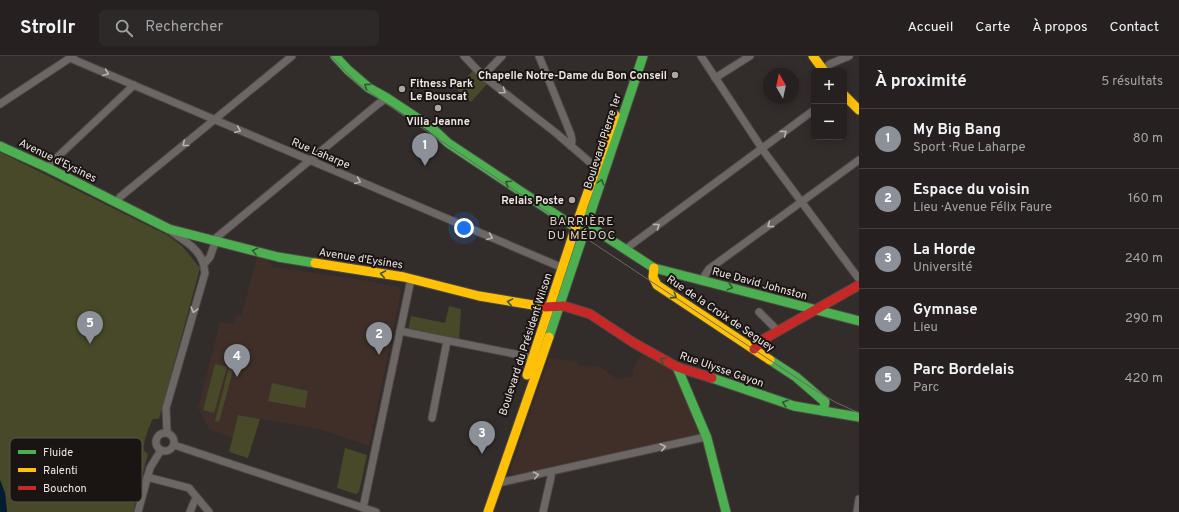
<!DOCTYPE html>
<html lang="fr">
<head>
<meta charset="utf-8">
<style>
	body { margin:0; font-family:Overpass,sans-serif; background:#2e2929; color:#f1f3f6 }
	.controls { position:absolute; right:12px; top:12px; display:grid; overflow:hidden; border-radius:6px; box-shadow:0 2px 10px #0003 }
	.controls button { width:36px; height:36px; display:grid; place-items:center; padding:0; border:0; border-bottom:1px solid #423e3e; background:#262120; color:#f1f3f6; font:20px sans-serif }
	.compass { position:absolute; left:763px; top:12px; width:36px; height:36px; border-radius:50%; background:#262120; box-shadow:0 2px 10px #0003; rotate:351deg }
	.you { position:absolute; left:464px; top:172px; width:14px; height:14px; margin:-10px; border:3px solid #fff; border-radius:50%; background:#1a73e8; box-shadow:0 0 0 6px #1a73e833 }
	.badge { display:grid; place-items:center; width:26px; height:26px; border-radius:50%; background:#8c9099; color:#fff; font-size:13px; font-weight:700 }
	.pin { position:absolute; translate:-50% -33px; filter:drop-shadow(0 1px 2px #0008) }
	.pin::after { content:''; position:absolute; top:21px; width:14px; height:12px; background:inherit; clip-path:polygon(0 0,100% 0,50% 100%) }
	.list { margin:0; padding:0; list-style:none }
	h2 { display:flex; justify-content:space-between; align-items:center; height:52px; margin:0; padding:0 16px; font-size:17px }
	h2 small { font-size:13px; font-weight:400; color:#a4a3a5 }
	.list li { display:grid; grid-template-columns:26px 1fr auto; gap:12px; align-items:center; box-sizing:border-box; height:60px; padding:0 16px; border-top:1px solid #423e3e }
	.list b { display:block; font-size:15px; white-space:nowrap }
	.list p { margin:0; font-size:13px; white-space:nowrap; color:#a4a3a5 }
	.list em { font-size:13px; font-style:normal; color:#a4a3a5 }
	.icon { flex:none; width:22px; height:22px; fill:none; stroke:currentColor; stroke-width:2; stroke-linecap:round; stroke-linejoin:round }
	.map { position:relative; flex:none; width:859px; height:456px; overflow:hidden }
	header { display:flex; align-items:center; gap:24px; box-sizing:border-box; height:56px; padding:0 20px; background:#262120; border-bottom:1px solid #423e3e }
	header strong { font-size:19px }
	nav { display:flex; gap:22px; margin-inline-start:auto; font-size:14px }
	.search { width:280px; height:36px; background:#2e2929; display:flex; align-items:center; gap:10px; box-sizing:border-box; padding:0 14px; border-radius:6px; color:#a4a3a5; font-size:15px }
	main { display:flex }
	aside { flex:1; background:#262120 }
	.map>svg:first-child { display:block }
	.built { fill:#3f2f28 }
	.green { fill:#474929 }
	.water { fill:#041c30 }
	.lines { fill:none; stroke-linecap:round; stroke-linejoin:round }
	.street-casing { stroke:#4c4745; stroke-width:9 }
	.fast-casing { stroke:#4c4745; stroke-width:11 }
	.slow-casing { stroke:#4c4745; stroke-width:11 }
	.jam-casing { stroke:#4c4745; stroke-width:11 }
	.street { stroke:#6c6765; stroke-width:7 }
	.fast { stroke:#4caf50; stroke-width:9 }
	.slow { stroke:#ffc107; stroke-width:9 }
	.jam { stroke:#c62828; stroke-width:9 }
	.tram { stroke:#6c6866; stroke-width:1 }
	.oneway { stroke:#b9b3b0 }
	.oneway2 { stroke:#305a2e }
	.poi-dot { fill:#aca5a2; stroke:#1a1513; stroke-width:1.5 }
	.labels { text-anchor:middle; stroke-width:4; stroke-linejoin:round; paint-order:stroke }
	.poi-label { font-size:11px; font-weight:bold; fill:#ede6e2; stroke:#1a1513; text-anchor:end }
	.street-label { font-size:11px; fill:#ede6e2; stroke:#1a1513 }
	.neighbourhood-label { font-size:12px; letter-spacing:1px; fill:#ddcec7; stroke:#1a1513 }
	.key { fill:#1a1513; stroke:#595451; stroke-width:1 }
	.key-label { font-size:11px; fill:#ede6e2 }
</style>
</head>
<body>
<header>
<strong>Strollr</strong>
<div class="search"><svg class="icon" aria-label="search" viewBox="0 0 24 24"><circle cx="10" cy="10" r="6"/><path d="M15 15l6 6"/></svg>Rechercher</div>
<nav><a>Accueil</a><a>Carte</a><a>À propos</a><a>Contact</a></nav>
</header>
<main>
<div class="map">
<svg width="859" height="456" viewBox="0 0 859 456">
	<rect width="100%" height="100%" fill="#322c2a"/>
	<g class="built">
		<polygon points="257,201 267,204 273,211 363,224 398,231 401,235 369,390 322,374 238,359 232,382 210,374 198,352 220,266 234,268 236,259 241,260"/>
		<polygon points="642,296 673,314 700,375 699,378 515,419 510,417 549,302 578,305 578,309 598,310 617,323 633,320 632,316"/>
	</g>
	<g class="green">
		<polygon points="473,14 487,28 471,46 457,34"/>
		<path d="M0,96l167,83 15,11 18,22 -41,151h-6c-3,4 -11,26 -9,31 1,2 3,3 4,4l-15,58h-126l-2,-19 -5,-13z"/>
		<polygon points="449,250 461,253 459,286 408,274 411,260 445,267"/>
		<polygon points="234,292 239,293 219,366 215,365"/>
		<polygon points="215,308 227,311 214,357 203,354"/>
		<polygon points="272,327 308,335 305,352 268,345"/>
		<polygon points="238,359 260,363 248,402 229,396"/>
		<polygon points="345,392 367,399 359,436 356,438 337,432"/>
	</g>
	<polygon class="water" points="0,424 5,437 7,456 0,456"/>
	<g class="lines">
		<defs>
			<g id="street">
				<polyline points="464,0 483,20 556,77 592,108 600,109"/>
				<polyline points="539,0 571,79 572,85 571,90"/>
				<polyline points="701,0 765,97 859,223"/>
				<polyline points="70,2 563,212"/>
				<polyline points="823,14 830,8 849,0"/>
				<polyline points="483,20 502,0"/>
				<polyline points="715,22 750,0"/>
				<polyline points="0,48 73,0"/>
				<polyline points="48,112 51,107 134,29"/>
				<polyline points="117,146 120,141 292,0"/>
				<polyline points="626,194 631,189 814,54"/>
				<polyline points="204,208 210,201 217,181 378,48 387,42"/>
				<polyline points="703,225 705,219 709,213 859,104"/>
				<polyline points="759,256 774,271 777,275"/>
				<polyline points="400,275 525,300 533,303"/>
				<polyline points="432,362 447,285"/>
				<path d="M167,376l-1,-24 39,-135c-1,-5 -1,-9 -3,-13 -6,-14 -20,-20 -31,-29"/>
				<circle cx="165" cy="386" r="9"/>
				<polyline points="174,389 376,456"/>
				<polyline points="147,421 189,432 209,456"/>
				<polyline points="498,427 701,382 707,380"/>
				<polyline points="363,452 411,223"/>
				<polyline points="138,456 150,412 161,394"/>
				<polyline points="190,456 194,446 197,442"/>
				<polyline points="543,456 551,421 551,416"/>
				<polyline points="857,456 859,443"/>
			</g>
			<g id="fast">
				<polyline points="335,0 348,14 369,32 387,42 431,71 448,87 576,172 576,178"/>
				<polyline points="0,90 48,112 169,173 278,201 315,207"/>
				<polyline points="588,158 591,169 594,173 654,212 859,265"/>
				<polyline points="549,281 643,0"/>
				<polyline points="770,304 796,321 825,346 823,355"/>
				<polyline points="677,311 707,382 726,456"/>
				<polyline points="712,322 794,350 859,361"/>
			</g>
			<g id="slow">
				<polyline points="813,0 824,15"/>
				<polyline points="844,39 859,54"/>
				<polyline points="315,207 404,221 479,240 545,251"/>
				<polyline points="654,212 653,221 657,229 770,304"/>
				<polyline points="527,319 578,164 615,59"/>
				<polyline points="488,456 549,281"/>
			</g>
			<g id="jam">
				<polyline points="545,251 564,250 590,258 634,287 677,311 712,322"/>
				<polyline points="754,293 764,283 859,229"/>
			</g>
		</defs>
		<use href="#street" class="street-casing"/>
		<use href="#fast" class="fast-casing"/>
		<use href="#slow" class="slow-casing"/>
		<use href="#jam" class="jam-casing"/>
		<use href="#street" class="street"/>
		<use href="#fast" class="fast"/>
		<use href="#slow" class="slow"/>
		<use href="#jam" class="jam"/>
		<polyline class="tram" points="331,0 355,25 382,45 584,181 818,336 835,346 859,357"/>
	</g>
	<defs><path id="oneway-chevron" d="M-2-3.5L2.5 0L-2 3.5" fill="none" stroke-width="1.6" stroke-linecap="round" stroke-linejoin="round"/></defs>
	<g class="oneway">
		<use href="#oneway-chevron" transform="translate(106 17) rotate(23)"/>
		<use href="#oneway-chevron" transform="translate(503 35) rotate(35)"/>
		<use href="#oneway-chevron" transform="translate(238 74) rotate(23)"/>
		<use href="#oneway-chevron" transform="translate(784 77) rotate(-37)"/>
		<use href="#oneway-chevron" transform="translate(185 88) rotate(141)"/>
		<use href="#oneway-chevron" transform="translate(358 125) rotate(23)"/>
		<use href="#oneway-chevron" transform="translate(770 169) rotate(144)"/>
		<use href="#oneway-chevron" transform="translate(657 170) rotate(-36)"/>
		<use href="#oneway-chevron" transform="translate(490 181) rotate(23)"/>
		<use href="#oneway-chevron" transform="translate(194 254) rotate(106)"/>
		<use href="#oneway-chevron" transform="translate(663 391) rotate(-13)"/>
		<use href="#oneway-chevron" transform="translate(536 419) rotate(-12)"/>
	</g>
	<g class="oneway2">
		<use href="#oneway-chevron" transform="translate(367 30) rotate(-144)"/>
		<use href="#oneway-chevron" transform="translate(601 126) rotate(-73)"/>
		<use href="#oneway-chevron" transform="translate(508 127) rotate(-146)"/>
		<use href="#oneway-chevron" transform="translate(255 195) rotate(-166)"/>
		<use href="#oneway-chevron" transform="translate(383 218) rotate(-170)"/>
		<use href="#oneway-chevron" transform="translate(730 231) rotate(15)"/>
		<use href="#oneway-chevron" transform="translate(674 240) rotate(33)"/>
		<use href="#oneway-chevron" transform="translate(510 246) rotate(-170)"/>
		<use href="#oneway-chevron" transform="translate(663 304) rotate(-150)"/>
		<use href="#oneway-chevron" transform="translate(785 347) rotate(-162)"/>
	</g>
	<g class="poi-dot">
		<circle cx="675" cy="19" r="4"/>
		<circle cx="402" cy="33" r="4"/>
		<circle cx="438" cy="52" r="4"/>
		<circle cx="572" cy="144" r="4"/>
	</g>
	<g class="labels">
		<g class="poi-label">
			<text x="667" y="23">Chapelle Notre-Dame du Bon Conseil</text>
			<text x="410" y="31" text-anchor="start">Fitness Park<tspan x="410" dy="13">Le Bouscat</tspan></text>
			<text x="438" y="69" text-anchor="middle">Villa Jeanne</text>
			<text x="564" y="148">Relais Poste</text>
		</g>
		<g class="street-label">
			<text transform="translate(602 85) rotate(-72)" y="4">Boulevard Pierre 1er</text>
			<text transform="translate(321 97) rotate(23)" y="4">Rue Laharpe</text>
			<text transform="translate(58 104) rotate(26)" y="4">Avenue d'Eysines</text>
			<text transform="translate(361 202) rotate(9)" y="4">Avenue d'Eysines</text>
			<text transform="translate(760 227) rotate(15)" y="4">Rue David Johnston</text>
			<text transform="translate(721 257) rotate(34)" y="4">Rue de la Croix de Seguey</text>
			<text transform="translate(525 288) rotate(-72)" y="4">Boulevard du Président Wilson</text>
			<text transform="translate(722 313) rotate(19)" y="4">Rue Ulysse Gayon</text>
		</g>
		<g class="neighbourhood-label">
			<text x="582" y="169">BARRIÈRE<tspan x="582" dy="14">DU MÉDOC</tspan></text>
		</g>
	</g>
	<rect x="10" y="382" width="132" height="64" rx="6" class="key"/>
	<rect x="18" y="394" width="18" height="4" fill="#4caf50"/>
	<rect x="18" y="412" width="18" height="4" fill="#ffc107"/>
	<rect x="18" y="430" width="18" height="4" fill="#c62828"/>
	<g class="key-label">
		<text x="43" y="400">Fluide</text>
		<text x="43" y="418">Ralenti</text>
		<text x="43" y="436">Bouchon</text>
	</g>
</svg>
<div class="controls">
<button>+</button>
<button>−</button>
</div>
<svg class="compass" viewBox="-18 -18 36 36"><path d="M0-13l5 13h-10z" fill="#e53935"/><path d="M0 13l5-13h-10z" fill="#a4a3a5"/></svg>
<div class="you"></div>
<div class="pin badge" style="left:425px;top:110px">1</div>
<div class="pin badge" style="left:379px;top:299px">2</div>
<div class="pin badge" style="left:482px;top:398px">3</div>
<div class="pin badge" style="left:237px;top:321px">4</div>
<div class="pin badge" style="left:90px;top:288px">5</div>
</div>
<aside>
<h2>À proximité<small>5 résultats</small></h2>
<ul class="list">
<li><span class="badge">1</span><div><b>My Big Bang</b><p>Sport · Rue Laharpe</p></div><em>80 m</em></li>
<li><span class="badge">2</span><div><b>Espace du voisin</b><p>Lieu · Avenue Félix Faure</p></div><em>160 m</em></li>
<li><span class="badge">3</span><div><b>La Horde</b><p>Université</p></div><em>240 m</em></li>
<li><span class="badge">4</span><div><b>Gymnase</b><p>Lieu</p></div><em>290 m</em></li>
<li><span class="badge">5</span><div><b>Parc Bordelais</b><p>Parc</p></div><em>420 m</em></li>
</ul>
</aside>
</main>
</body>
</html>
